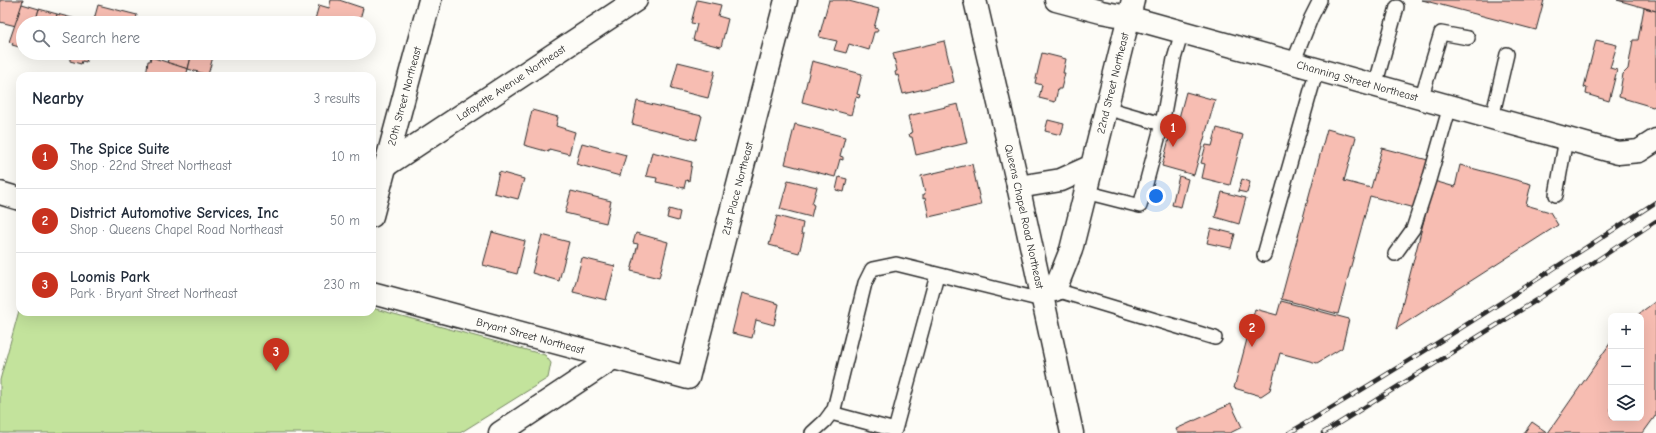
<!DOCTYPE html>
<html lang="en">
<head>
<meta charset="utf-8">
<style>
	body { margin:0; font-family:"Comic Neue",sans-serif; background:#f2f2f3; color:#1f2937 }
	.controls { position:absolute; right:12px; bottom:12px; display:grid; overflow:hidden; border-radius:8px; box-shadow:0 4px 16px #0002 }
	.controls button { width:36px; height:36px; display:grid; place-items:center; padding:0; border:0; border-bottom:1px solid #e0e1e3; background:#fff; color:#1f2937; font:20px sans-serif }
	.you { position:absolute; left:1156px; top:196px; width:14px; height:14px; margin:-10px; border:3px solid #fff; border-radius:50%; background:#1a73e8; box-shadow:0 0 0 6px #1a73e833 }
	.badge { display:grid; place-items:center; width:26px; height:26px; border-radius:50%; background:#c8321e; color:#fff; font-size:13px; font-weight:700 }
	.pin { position:absolute; translate:-50% -33px; filter:drop-shadow(0 1px 2px #0008) }
	.pin::after { content:''; position:absolute; top:21px; width:14px; height:12px; background:inherit; clip-path:polygon(0 0,100% 0,50% 100%) }
	.list { margin:0; padding:0; list-style:none }
	h2 { display:flex; justify-content:space-between; align-items:center; height:52px; margin:0; padding:0 16px; font-size:17px }
	h2 small { font-size:13px; font-weight:400; color:#747a83 }
	.list li { display:grid; grid-template-columns:26px 1fr auto; gap:12px; align-items:center; box-sizing:border-box; height:64px; padding:0 16px; border-top:1px solid #e0e1e3 }
	.list b { display:block; font-size:15px; white-space:nowrap }
	.list p { margin:0; font-size:13px; white-space:nowrap; color:#747a83 }
	.list em { font-size:13px; font-style:normal; color:#747a83 }
	.icon { flex:none; width:22px; height:22px; fill:none; stroke:currentColor; stroke-width:2; stroke-linecap:round; stroke-linejoin:round }
	.map { position:relative; flex:none; width:1656px; height:433px; overflow:hidden }
	.search { position:absolute; background:#fff; box-shadow:0 4px 16px #0002; left:16px; top:16px; width:360px; height:44px; display:flex; align-items:center; gap:10px; box-sizing:border-box; padding:0 14px; border-radius:22px; color:#747a83; font-size:15px }
	.panel { position:absolute; background:#fff; box-shadow:0 4px 16px #0002; left:16px; top:72px; width:360px; height:244px; border-radius:12px }
	.map>svg:first-child { display:block }
	.green { fill:#c3e39c; stroke:#778764 }
	.building { fill:#f7bdb2; stroke:#2b2b2b }
	.lines { fill:none; stroke-linecap:round; stroke-linejoin:round }
	.service-casing { stroke:#2b2b2b; stroke-width:16 }
	.minor-casing { stroke:#2b2b2b; stroke-width:25 }
	.tertiary-casing { stroke:#2b2b2b; stroke-width:25 }
	.service { stroke:#fdfcf7; stroke-width:13 }
	.minor { stroke:#fdfcf7; stroke-width:22 }
	.tertiary { stroke:#fdfcf7; stroke-width:22 }
	.rail-casing { stroke:#2b2b2b; stroke-width:4.5 }
	.rail { stroke:#fdfcf7; stroke-width:3; stroke-dasharray:9; stroke-linecap:butt }
	.labels { text-anchor:middle; stroke-width:3; stroke-linejoin:round; paint-order:stroke }
	.street-label { font-size:11px; fill:#2b2b2b; stroke:#fdfcf7 }
</style>
</head>
<body>
<div class="map">
<svg width="1656" height="433" viewBox="0 0 1656 433">
	<rect width="100%" height="100%" fill="#fdfcf7"/>
	<filter id="ink" filterUnits="userSpaceOnUse"><feTurbulence type="fractalNoise" baseFrequency=".025" numOctaves="2"/><feDisplacementMap in="SourceGraphic" scale="8" xChannelSelector="R" yChannelSelector="G"/><feConvolveMatrix kernelMatrix="1 2 1 2 8 2 1 2 1" color-interpolation-filters="sRGB"/></filter>
	<g filter="url(#ink)">
		<polygon class="green" points="20,307 20,312 372,312 372,308 545,355 551,363 548,378 460,433 0,433 0,380"/>
		<g class="building">
			<polygon points="0,0 23,0 16,26 0,22"/>
			<polygon points="331,0 339,0 363,8 359,23 314,23 319,5 329,8"/>
			<polygon points="697,0 721,5 718,16 728,19 721,47 693,40 697,24 691,23"/>
			<polygon points="829,0 845,0 879,9 874,28 878,29 877,32 874,32 869,50 849,44 846,53 834,50 837,41 819,37"/>
			<polygon points="1422,0 1544,0 1536,30"/>
			<polygon points="1617,0 1656,0 1656,11"/>
			<polygon points="22,4 39,9 35,23 23,23 23,48 12,45 13,43 9,42"/>
			<polygon points="98,5 137,15 135,23 93,23"/>
			<polygon points="1644,8 1656,11 1656,105 1653,107 1619,97 1623,74 1628,69 1633,40 1638,40"/>
			<polygon points="39,9 57,14 55,23 35,23"/>
			<polygon points="57,14 76,19 75,23 55,23"/>
			<polygon points="76,19 92,23 75,23"/>
			<polygon points="1596,40 1617,45 1610,68 1617,70 1609,101 1586,94 1587,88 1584,87"/>
			<polygon points="944,41 954,82 903,94 898,75 896,76 895,72 897,71 893,53"/>
			<polygon points="51,53 67,53 66,57 62,56 62,58 50,55"/>
			<polygon points="67,53 88,53 86,62 82,61 81,64 70,61 70,58 66,57"/>
			<polygon points="170,53 192,53 188,69 167,63"/>
			<polygon points="192,53 214,53 208,75 188,69"/>
			<polygon points="1042,53 1066,59 1063,73 1065,73 1061,89 1058,89 1055,102 1039,98 1042,85 1035,83"/>
			<polygon points="151,57 188,69 186,76 146,76 148,61 150,61"/>
			<polygon points="812,61 862,74 857,94 860,95 859,98 856,97 851,115 802,102"/>
			<polygon points="678,62 715,71 708,98 671,89"/>
			<polygon points="1186,92 1215,100 1194,175 1162,166 1170,135 1174,136"/>
			<polygon points="637,101 702,116 696,140 632,124"/>
			<polygon points="958,104 967,143 916,155 912,137 910,137 909,134 912,133 908,116"/>
			<polygon points="532,110 558,117 556,126 575,132 569,154 549,149 549,152 524,145"/>
			<polygon points="1048,120 1064,124 1061,135 1045,131"/>
			<polygon points="795,124 845,137 840,156 843,157 843,160 840,159 835,177 785,164"/>
			<polygon points="1217,128 1243,135 1230,185 1202,178 1205,164 1201,163 1206,145 1212,146"/>
			<polygon points="1327,129 1356,137 1344,181 1371,188 1382,148 1428,160 1415,208 1370,196 1338,314 1281,299"/>
			<polygon points="582,143 626,155 620,176 576,164"/>
			<polygon points="652,152 692,162 689,181 686,180 684,188 656,182 657,178 646,176"/>
			<polygon points="972,164 981,205 929,217 925,198 923,199 923,195 925,194 921,176"/>
			<polygon points="1460,165 1531,184 1526,205 1550,212 1558,225 1396,329 1434,181 1455,187"/>
			<polygon points="499,172 524,179 518,199 494,193"/>
			<polygon points="1179,176 1188,179 1181,207 1172,205"/>
			<polygon points="839,177 847,179 844,192 836,190"/>
			<polygon points="1242,179 1250,182 1247,193 1238,191"/>
			<polygon points="788,180 817,187 812,204 814,205 811,217 780,209"/>
			<polygon points="571,191 611,201 606,223 565,213"/>
			<polygon points="1222,192 1246,198 1239,224 1215,217"/>
			<polygon points="669,209 680,212 678,221 667,218"/>
			<polygon points="777,216 803,223 801,234 804,234 799,253 769,245"/>
			<polygon points="1211,228 1235,234 1231,248 1207,243"/>
			<polygon points="492,232 525,241 517,274 483,265"/>
			<polygon points="636,233 668,242 659,278 631,271 638,244 633,243"/>
			<polygon points="542,235 569,242 559,281 532,273"/>
			<polygon points="582,258 615,266 606,300 573,292"/>
			<polygon points="742,293 779,304 774,325 756,320 752,338 732,333"/>
			<polygon points="1281,301 1349,319 1342,348 1317,363 1280,353 1270,390 1261,396 1234,388 1255,309 1277,315"/>
			<polygon points="1656,301 1656,415 1643,433 1524,433 1532,422 1548,433 1611,342 1611,418 1641,418 1641,316 1636,316"/>
			<polygon points="1231,404 1242,427 1230,433 1178,433 1176,429"/>
		</g>
		<g class="lines">
			<defs>
				<g id="service">
					<polyline points="1293,63 1311,18 1320,0"/>
					<polyline points="1375,86 1397,7"/>
					<polyline points="1421,99 1441,33 1468,38"/>
					<polyline points="1106,108 1162,124"/>
					<polyline points="1492,118 1507,54"/>
					<polyline points="1085,192 1140,206 1162,124 1174,59 1182,32"/>
					<polyline points="1556,195 1566,139"/>
					<polyline points="1395,254 1413,229 1429,180 1450,106"/>
					<polyline points="1264,255 1317,69"/>
					<polyline points="1049,288 1215,338"/>
					<polyline points="831,413 895,430 937,275"/>
					<polyline points="812,433 825,421 834,409 865,283 872,269 896,264 1042,300"/>
				</g>
				<g id="minor">
					<path id="s1" d="M1056,0l45,12 27,5 490,136 21,-2 17,-11"/>
					<path id="s2" d="M385,166l251,-166"/>
					<path id="s3" d="M1018,187l43,-7 31,-14 41,-166"/>
					<polyline points="0,193 20,199"/>
					<path id="s4" d="M372,216l58,-216"/>
					<polyline points="1055,290 1071,250 1092,166"/>
					<path id="s5" d="M372,293l316,85 98,-378"/>
					<polyline points="500,433 613,358"/>
				</g>
				<g id="tertiary">
					<path id="s6" d="M975,0l42,181 55,252"/>
				</g>
			</defs>
			<use href="#service" class="service-casing"/>
			<use href="#minor" class="minor-casing"/>
			<use href="#tertiary" class="tertiary-casing"/>
			<use href="#service" class="service"/>
			<use href="#minor" class="minor"/>
			<use href="#tertiary" class="tertiary"/>
			<defs>
				<g id="rail">
					<path d="M1289,433c125,-73 246,-152 367,-231"/>
					<polyline points="1323,433 1537,300 1656,221"/>
				</g>
			</defs>
			<use href="#rail" class="rail-casing"/>
			<use href="#rail" class="rail"/>
		</g>
	</g>
	<g class="labels">
		<g class="street-label">
			<text dy="4" stroke="none"><textPath href="#s1" startOffset="312">Channing Street Northeast</textPath></text>
			<text dy="4" stroke="none"><textPath href="#s2" startOffset="151">Lafayette Avenue Northeast</textPath></text>
			<text dy="4" stroke="none"><textPath href="#s3" startOffset="163">22nd Street Northeast</textPath></text>
			<text dy="4" stroke="none"><textPath href="#s4" startOffset="124">20th Street Northeast</textPath></text>
			<text dy="4" stroke="none"><textPath href="#s5" startOffset="523">21st Place Northeast</textPath></text>
			<text dy="4" stroke="none"><textPath href="#s6" startOffset="222">Queens Chapel Road Northeast</textPath></text>
			<text dy="4" stroke="none"><textPath href="#s5" startOffset="164">Bryant Street Northeast</textPath></text>
		</g>
	</g>
</svg>
<div class="controls">
<button>+</button>
<button>−</button>
<button><svg class="icon" aria-label="layers" viewBox="0 0 24 24"><path d="M12 4l9 5-9 5-9-5zM3 14l9 5 9-5"/></svg></button>
</div>
<div class="you"></div>
<div class="pin badge" style="left:1173px;top:147px">1</div>
<div class="pin badge" style="left:1252px;top:347px">2</div>
<div class="pin badge" style="left:276px;top:371px">3</div>
<div class="search"><svg class="icon" aria-label="search" viewBox="0 0 24 24"><circle cx="10" cy="10" r="6"/><path d="M15 15l6 6"/></svg>Search here</div>
<section class="panel">
<h2>Nearby<small>3 results</small></h2>
<ul class="list">
<li><span class="badge">1</span><div><b>The Spice Suite</b><p>Shop · 22nd Street Northeast</p></div><em>10 m</em></li>
<li><span class="badge">2</span><div><b>District Automotive Services, Inc</b><p>Shop · Queens Chapel Road Northeast</p></div><em>50 m</em></li>
<li><span class="badge">3</span><div><b>Loomis Park</b><p>Park · Bryant Street Northeast</p></div><em>230 m</em></li>
</ul>
</section>
</div>
</body>
</html>
